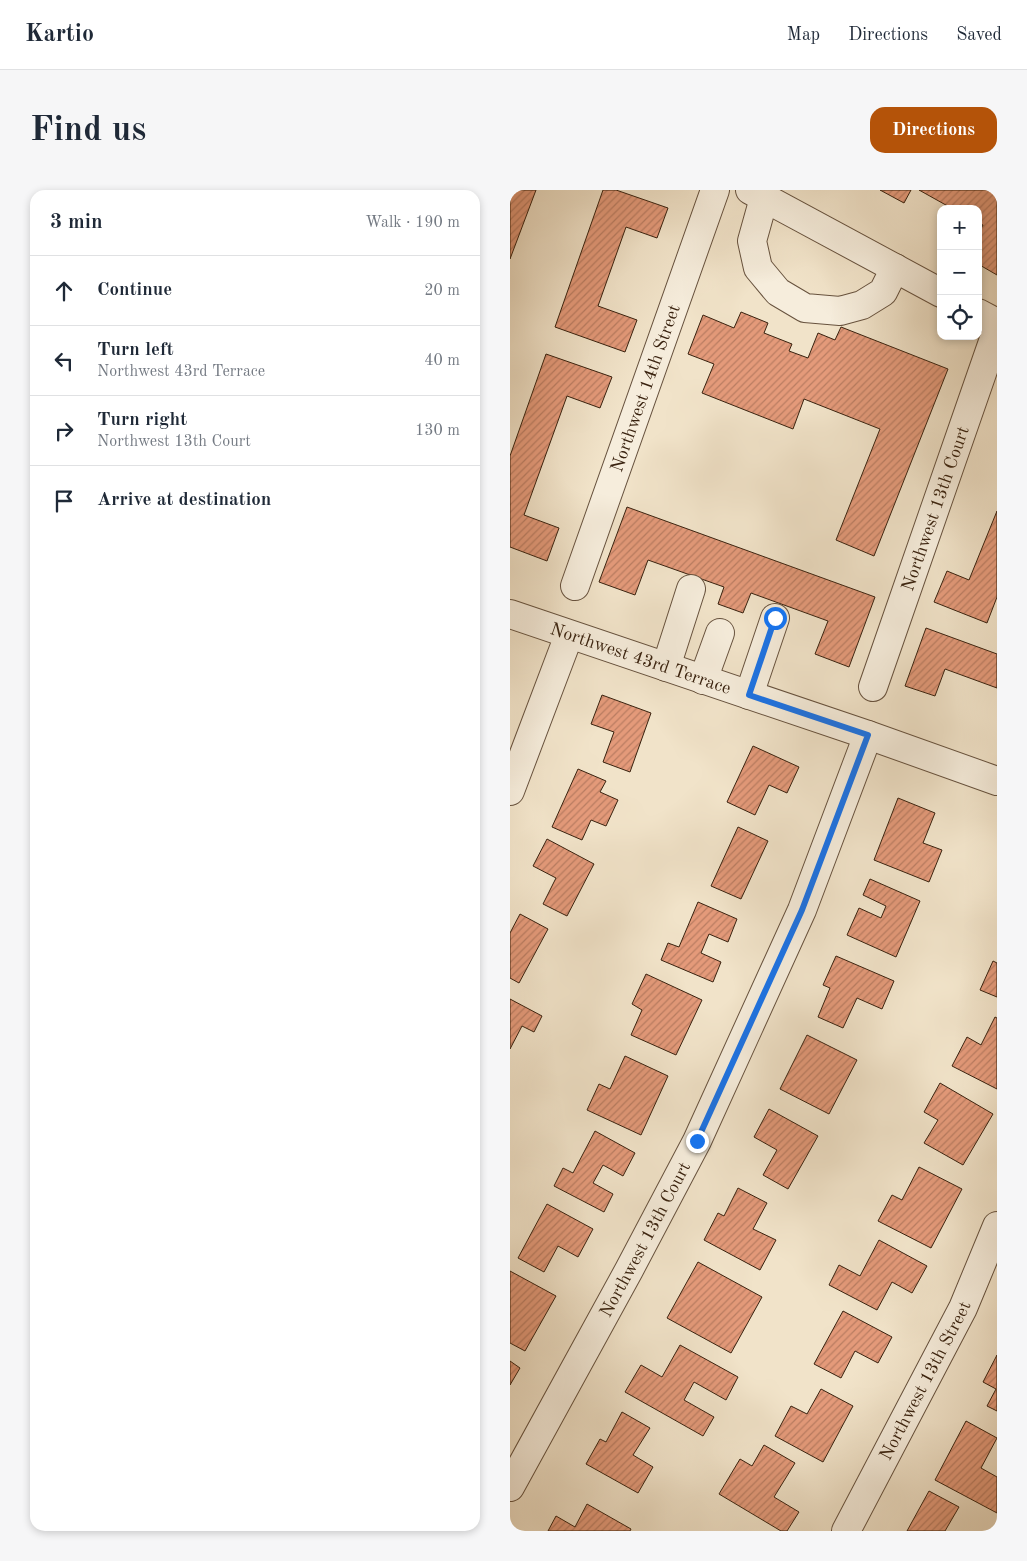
<!DOCTYPE html>
<html lang="en">
<head>
<meta charset="utf-8">
<style>
	body { margin:0; font-family:"Old Standard TT",serif; background:#f6f6f7; color:#1f2937 }
	.controls { position:absolute; right:15px; top:15px; display:grid; overflow:hidden; border-radius:10px; box-shadow:0 2px 8px #0003 }
	.controls button { width:45px; height:45px; display:grid; place-items:center; padding:0; border:0; border-bottom:1px solid #e0e1e3; background:#fff; color:#1f2937; font:25px sans-serif }
	.stop { position:absolute; width:15px; height:15px; margin:-11px; border:4px solid #1a73e8; border-radius:50%; background:#fff }
	.stop.end { background:#1a73e8; border-color:#fff; box-shadow:0 1px 5px #0008 }
	.list { margin:0; padding:0; list-style:none }
	h2 { display:flex; justify-content:space-between; align-items:center; height:65px; margin:0; padding:0 20px; font-size:21px }
	h2 small { font-size:16px; font-weight:400; color:#747a83 }
	.list li { display:grid; grid-template-columns:32px 1fr auto; gap:15px; align-items:center; box-sizing:border-box; height:70px; padding:0 20px; border-top:1px solid #e0e1e3 }
	.list b { display:block; font-size:19px; white-space:nowrap }
	.list p { margin:0; font-size:16px; white-space:nowrap; color:#747a83 }
	.list em { font-size:16px; font-style:normal; color:#747a83 }
	.icon { flex:none; width:28px; height:28px; fill:none; stroke:currentColor; stroke-width:2; stroke-linecap:round; stroke-linejoin:round }
	.map { position:relative; flex:none; width:487px; height:1341px; overflow:hidden; border-radius:15px }
	header { display:flex; align-items:center; gap:30px; box-sizing:border-box; height:70px; padding:0 25px; background:#fff; border-bottom:1px solid #e0e1e3 }
	header strong { font-size:24px }
	nav { display:flex; gap:28px; margin-inline-start:auto; font-size:18px }
	.intro { display:flex; align-items:center; justify-content:space-between; box-sizing:border-box; height:120px; padding:0 30px }
	h1 { margin:0; font-size:35px }
	.button { padding:12px 22px; border-radius:15px; background:#b45309; color:#fff; font-size:18px; font-weight:700 }
	main { display:flex; gap:30px; padding:0 30px }
	aside { flex:1; background:#fff; border-radius:15px; box-shadow:0 2px 8px #0003 }
	.map>svg:first-child { display:block }
	.building { fill:url(#building-hatch); stroke:#39220f }
	.lines { fill:none; stroke-linecap:round; stroke-linejoin:round }
	.minor-casing { stroke:#67523e; stroke-width:30 }
	.minor { stroke:#f6eddc; stroke-width:28 }
	.route { stroke:#1a73e8; stroke-width:6 }
	.labels { text-anchor:middle; stroke-width:4; stroke-linejoin:round; paint-order:stroke }
	.street-label { font-size:18px; fill:#39220f; stroke:#f6eddc }
</style>
</head>
<body>
<header>
<strong>Kartio</strong>
<nav><a>Map</a><a>Directions</a><a>Saved</a></nav>
</header>
<div class="intro"><h1>Find us</h1><a class="button">Directions</a></div>
<main>
<aside>
<h2>3 min<small>Walk · 190 m</small></h2>
<ul class="list">
<li><svg class="icon" aria-label="ahead" viewBox="0 0 24 24"><path d="M12 20V5M6 11l6-6 6 6"/></svg><div><b>Continue</b></div><em>20 m</em></li>
<li><svg class="icon" aria-label="left" viewBox="0 0 24 24"><path d="M17 20v-9H6M10 6l-5 5 5 5"/></svg><div><b>Turn left</b><p>Northwest 43rd Terrace</p></div><em>40 m</em></li>
<li><svg class="icon" aria-label="right" viewBox="0 0 24 24"><path d="M7 20v-9h11M14 6l5 5-5 5"/></svg><div><b>Turn right</b><p>Northwest 13th Court</p></div><em>130 m</em></li>
<li><svg class="icon" aria-label="arrive" viewBox="0 0 24 24"><path d="M6 21V4h12l-3 4 3 4H6"/></svg><div><b>Arrive at destination</b></div></li>
</ul>
</aside>
<div class="map">
<svg width="487" height="1341" viewBox="0 0 487 1341">
	<defs>
		<pattern id="building-hatch" width="6" height="6" patternUnits="userSpaceOnUse" patternTransform="scale(1.25)"><rect width="6" height="6" fill="#e49a7a"/><path d="M-1 1l2-2M0 6l6-6M5 7l2-2" fill="none" stroke="#ba7d62"/></pattern>
	</defs>
	<rect width="100%" height="100%" fill="#f1e3c9"/>
	<filter id="stains"><feTurbulence type="fractalNoise" baseFrequency=".004" numOctaves="4"/><feColorMatrix values="0 0 0 0 .2 0 0 0 0 .09 0 0 0 0 .02 0 0 0 .5 -.17"/></filter>
	<radialGradient id="worn" r=".72"><stop offset=".6" stop-color="#630" stop-opacity="0"/><stop offset="1" stop-color="#630" stop-opacity=".3"/></radialGradient>
	<g class="building">
		<polygon points="0,0 26,0 0,69"/>
		<polygon points="93,0 106,0 158,18 147,48 116,37 88,116 127,130 115,162 45,137"/>
		<polygon points="370,0 401,0 394,13"/>
		<polygon points="409,0 487,0 487,85 468,74 468,44 473,35 468,33 468,19 443,19"/>
		<polygon points="231,122 258,133 254,143 282,154 279,161 298,168 308,143 325,150 331,137 438,179 364,366 326,350 370,239 294,209 283,239 192,203 204,174 178,164 193,125 224,138"/>
		<polygon points="36,164 102,187 90,218 57,206 14,325 49,338 37,371 0,357 0,266"/>
		<polygon points="117,317 365,407 339,477 305,464 318,431 241,403 233,423 208,414 214,397 138,370 125,405 89,392"/>
		<polygon points="487,321 487,407 477,433 424,412 437,381 459,390"/>
		<polygon points="416,438 487,464 487,498 435,479 425,506 395,496"/>
		<polygon points="92,505 141,523 120,582 93,572 104,542 81,534"/>
		<polygon points="243,556 289,577 277,603 259,595 245,625 217,612"/>
		<polygon points="68,579 96,591 90,602 108,610 96,636 81,630 72,650 42,637"/>
		<polygon points="388,608 425,623 413,653 432,660 419,692 364,670"/>
		<polygon points="228,637 258,651 231,709 201,696"/>
		<polygon points="37,649 84,674 57,726 33,714 46,688 23,676"/>
		<polygon points="360,689 410,711 386,767 337,745 349,718 371,728 376,716 353,705"/>
		<polygon points="188,712 227,729 218,752 199,744 191,763 211,772 203,792 151,770 158,753 169,757"/>
		<polygon points="10,724 38,739 9,793 0,788 0,743"/>
		<polygon points="326,766 384,791 372,819 347,808 333,838 308,827 320,798 313,795"/>
		<polygon points="483,771 487,773 487,807 470,800"/>
		<polygon points="136,784 192,810 166,865 121,845 132,820 122,814"/>
		<polygon points="0,809 32,826 24,842 12,836 0,859"/>
		<polygon points="485,827 487,828 487,899 442,876 457,847 471,855"/>
		<polygon points="297,845 347,870 319,924 270,899"/>
		<polygon points="115,866 158,886 131,945 77,920 89,894 100,899"/>
		<polygon points="430,893 483,924 453,975 414,953 428,930 414,922"/>
		<polygon points="259,919 308,946 278,999 253,985 267,960 244,947"/>
		<polygon points="85,941 125,963 113,986 93,975 83,993 103,1004 94,1022 44,996 53,978 63,983"/>
		<polygon points="409,977 452,999 421,1058 368,1031 382,1005 392,1010"/>
		<polygon points="228,998 257,1013 243,1039 266,1050 250,1080 194,1050 208,1023 214,1026"/>
		<polygon points="37,1014 83,1039 68,1067 48,1056 34,1082 8,1068"/>
		<polygon points="369,1050 417,1076 402,1103 382,1092 367,1120 319,1095 329,1075 350,1086"/>
		<polygon points="188,1072 252,1107 221,1163 157,1128"/>
		<polygon points="0,1081 46,1106 15,1161 0,1153"/>
		<polygon points="333,1121 382,1147 368,1173 345,1161 331,1188 304,1174"/>
		<polygon points="170,1155 228,1187 216,1210 184,1192 174,1210 204,1227 193,1246 115,1202 131,1175 152,1187"/>
		<polygon points="487,1165 487,1221 477,1216 486,1199 473,1192"/>
		<polygon points="0,1171 10,1178 0,1195"/>
		<polygon points="311,1199 343,1216 313,1272 265,1246 281,1216 297,1224"/>
		<polygon points="112,1222 140,1238 123,1265 143,1277 128,1303 76,1274 90,1249 96,1252"/>
		<polygon points="456,1231 487,1248 471,1278 487,1287 487,1323 425,1290"/>
		<polygon points="254,1255 285,1273 264,1307 289,1322 277,1341 271,1341 209,1304 230,1269 242,1276"/>
		<polygon points="419,1301 449,1317 435,1341 397,1341"/>
		<polygon points="77,1314 121,1339 120,1341 38,1341 46,1326 65,1337"/>
	</g>
	<g class="lines">
		<defs>
			<g id="minor">
				<polyline points="240,0 431,103"/>
				<polyline points="254,8 242,51 248,78 268,102 295,118 330,121 352,115 373,102 385,78"/>
				<polyline points="468,123 487,133"/>
				<path id="s1" d="M65,396l140,-396"/>
				<path id="s2" d="M0,424l358,121 129,46"/>
				<polyline points="156,477 181,399"/>
				<polyline points="193,490 210,443"/>
				<path id="s3" d="M363,497l124,-357"/>
				<polyline points="239,505 265,428"/>
				<polyline points="0,601 59,445"/>
				<path id="s4" d="M0,1297l119,-217 68,-129 105,-231 66,-175"/>
				<path id="s5" d="M336,1341l117,-223 34,-82"/>
			</g>
		</defs>
		<use href="#minor" class="minor-casing"/>
		<use href="#minor" class="minor"/>
	</g>
	<g class="lines">
		<polyline class="route" points="187,951 292,720 358,545 239,505 265,428"/>
	</g>
	<g class="labels">
		<g class="street-label">
			<text dy="6" stroke="none"><textPath href="#s1" startOffset="210">Northwest 14th Street</textPath></text>
			<text dy="6" stroke="none"><textPath href="#s3" startOffset="189">Northwest 13th Court</textPath></text>
			<text dy="6" stroke="none"><textPath href="#s2" startOffset="138">Northwest 43rd Terrace</textPath></text>
			<text dy="6" stroke="none"><textPath href="#s4" startOffset="282">Northwest 13th Court</textPath></text>
			<text dy="6" stroke="none"><textPath href="#s5" startOffset="170">Northwest 13th Street</textPath></text>
		</g>
	</g>
	<rect width="100%" height="100%" filter="url(#stains)"/>
	<rect width="100%" height="100%" fill="url(#worn)"/>
</svg>
<div class="controls">
<button>+</button>
<button>−</button>
<button><svg class="icon" aria-label="locate" viewBox="0 0 24 24"><circle cx="12" cy="12" r="6"/><path d="M12 2v4M12 18v4M2 12h4M18 12h4"/></svg></button>
</div>
<div class="stop" style="left:265px;top:428px"></div>
<div class="stop end" style="left:187px;top:951px"></div>
</div>
</main>
</body>
</html>
